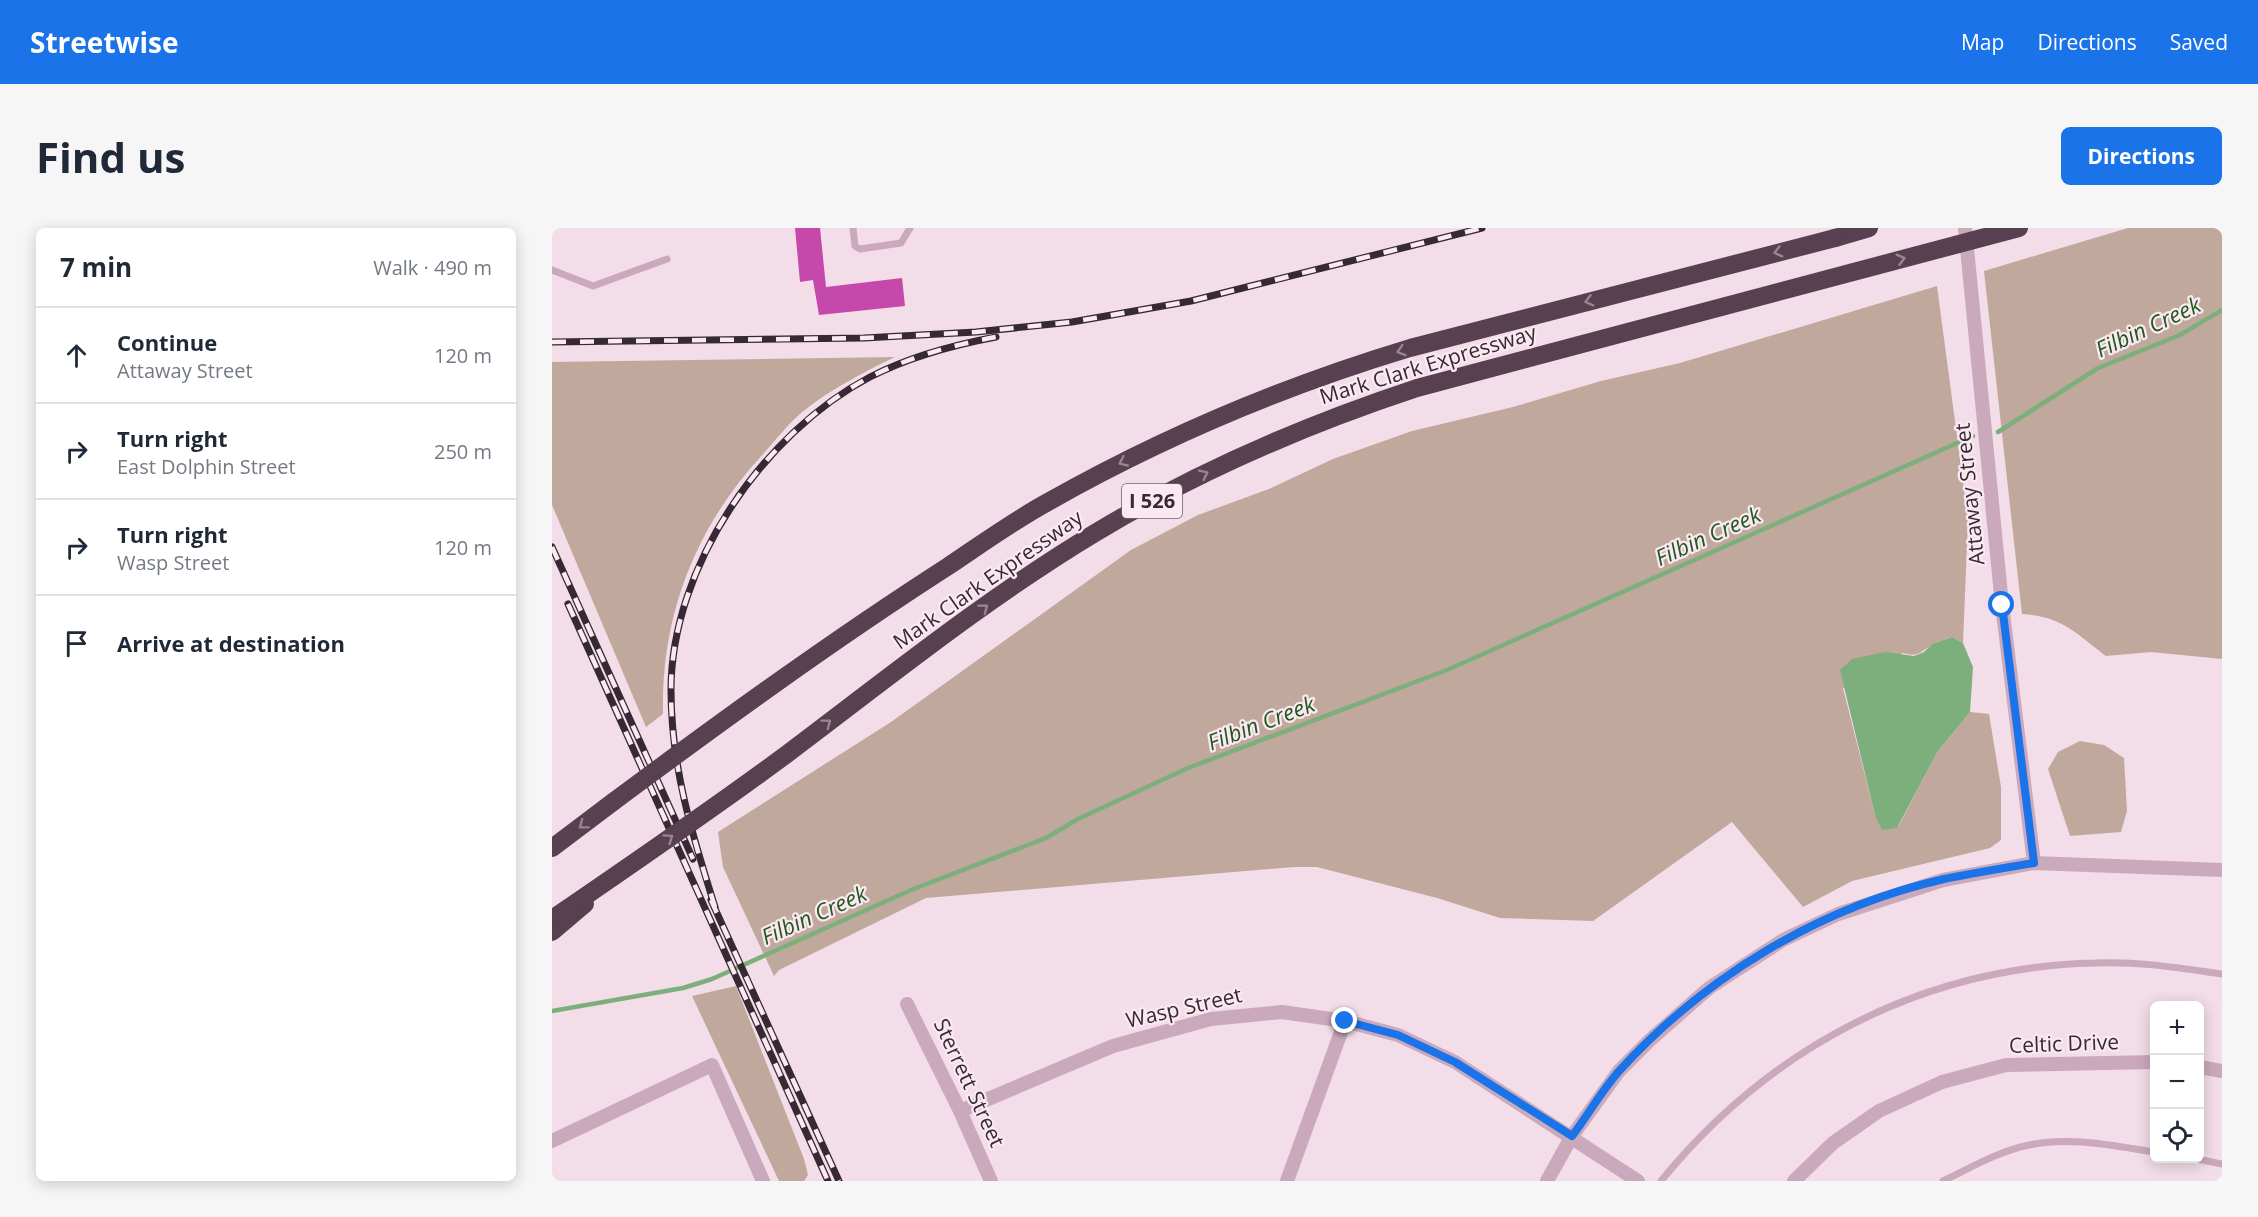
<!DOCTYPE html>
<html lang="en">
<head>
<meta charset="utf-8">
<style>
	body { margin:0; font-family:"Open Sans",sans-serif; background:#f6f6f7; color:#1f2937 }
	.controls { position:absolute; right:18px; bottom:18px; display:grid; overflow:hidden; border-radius:9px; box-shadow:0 3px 15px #0003 }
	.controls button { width:54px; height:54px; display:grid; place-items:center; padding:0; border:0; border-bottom:2px solid #e0e1e3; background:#fff; color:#1f2937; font:30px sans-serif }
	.stop { position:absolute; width:18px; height:18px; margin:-14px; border:4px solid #1a73e8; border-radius:50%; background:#fff }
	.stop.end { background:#1a73e8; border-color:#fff; box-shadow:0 2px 6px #0008 }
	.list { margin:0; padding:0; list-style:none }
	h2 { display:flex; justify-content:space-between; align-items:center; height:78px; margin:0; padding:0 24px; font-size:26px }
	h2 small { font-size:20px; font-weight:400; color:#747a83 }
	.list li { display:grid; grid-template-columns:39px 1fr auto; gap:18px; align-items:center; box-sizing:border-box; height:96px; padding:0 24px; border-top:2px solid #e0e1e3 }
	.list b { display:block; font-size:22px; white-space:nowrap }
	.list p { margin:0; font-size:20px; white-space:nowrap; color:#747a83 }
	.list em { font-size:20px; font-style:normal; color:#747a83 }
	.icon { flex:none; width:33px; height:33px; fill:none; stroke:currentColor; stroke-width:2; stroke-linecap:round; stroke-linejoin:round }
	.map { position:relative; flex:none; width:1670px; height:953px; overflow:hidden; border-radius:9px }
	header { display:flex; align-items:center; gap:36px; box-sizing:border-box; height:84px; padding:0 30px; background:#1a73e8; color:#fff }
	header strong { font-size:28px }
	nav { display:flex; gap:33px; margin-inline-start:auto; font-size:21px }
	.intro { display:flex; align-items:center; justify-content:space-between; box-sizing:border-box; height:144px; padding:0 36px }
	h1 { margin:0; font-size:42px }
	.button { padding:15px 27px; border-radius:9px; background:#1a73e8; color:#fff; font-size:21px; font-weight:700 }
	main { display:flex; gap:36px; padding:0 36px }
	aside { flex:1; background:#fff; border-radius:9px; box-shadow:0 3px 15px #0003 }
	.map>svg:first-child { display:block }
	.green { fill:#c1a89d }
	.water { fill:#7caf7c }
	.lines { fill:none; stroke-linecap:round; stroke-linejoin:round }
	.stream { stroke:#7caf7c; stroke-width:4.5 }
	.building { fill:#c449aa }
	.service { stroke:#caa9bc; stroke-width:7 }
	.minor { stroke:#caa9bc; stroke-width:14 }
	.motorway { stroke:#584051; stroke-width:18 }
	.rail-casing { stroke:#372933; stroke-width:7 }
	.rail { stroke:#fae9f1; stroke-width:4.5; stroke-dasharray:14; stroke-linecap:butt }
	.motorway-bridge { stroke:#584051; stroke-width:18 }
	.oneway { stroke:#998491 }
	.route { stroke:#1a73e8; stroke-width:8 }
	.labels { text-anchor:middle; stroke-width:4.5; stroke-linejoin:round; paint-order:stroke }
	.shield { fill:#fae9f1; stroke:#72636c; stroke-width:1.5 }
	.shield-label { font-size:20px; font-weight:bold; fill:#372933 }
	.street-label { font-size:21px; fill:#372933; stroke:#fae9f1 }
	.water-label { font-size:22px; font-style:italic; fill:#1f5820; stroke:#fae9f1 }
</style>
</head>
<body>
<header>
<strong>Streetwise</strong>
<nav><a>Map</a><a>Directions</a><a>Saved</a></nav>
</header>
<div class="intro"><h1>Find us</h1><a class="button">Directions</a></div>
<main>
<aside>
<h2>7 min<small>Walk · 490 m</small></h2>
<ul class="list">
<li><svg class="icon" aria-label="ahead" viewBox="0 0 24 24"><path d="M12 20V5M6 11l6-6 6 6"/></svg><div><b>Continue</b><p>Attaway Street</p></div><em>120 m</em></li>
<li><svg class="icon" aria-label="right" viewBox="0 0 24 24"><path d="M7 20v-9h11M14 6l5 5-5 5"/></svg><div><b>Turn right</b><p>East Dolphin Street</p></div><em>250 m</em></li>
<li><svg class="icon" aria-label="right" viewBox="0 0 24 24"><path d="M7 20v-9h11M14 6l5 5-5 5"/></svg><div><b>Turn right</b><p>Wasp Street</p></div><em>120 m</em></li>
<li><svg class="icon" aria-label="arrive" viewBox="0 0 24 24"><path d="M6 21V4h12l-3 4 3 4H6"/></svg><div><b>Arrive at destination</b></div></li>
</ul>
</aside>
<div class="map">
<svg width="1670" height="953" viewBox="0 0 1670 953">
	<rect width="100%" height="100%" fill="#f2dde8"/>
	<g class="green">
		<path d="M1576,0h94v431l-71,-7 -45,4c-32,-24 -43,-39 -84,-42l-38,-343z"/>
		<path d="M1385,58l31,233 -5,124 -11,-6c-6,2 -13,4 -19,7 -12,7 -14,14 -30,9l-60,35 32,127 23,12 40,-76 32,-39 19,2 12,73v53l-11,8 -138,33 -49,26 -71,-85 -139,99 -93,-3 -63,-20 -120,-31h-23l-368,31 -147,72 -5,6 -51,-109 -5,-35 173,-110 240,-172 67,-35 71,-26 64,-30 79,-28 101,-24 88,-26 79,-18z"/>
		<path d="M343,129c-33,16 -66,33 -94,56 -14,12 -25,27 -37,40 -68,73 -103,161 -101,261l-17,13 -94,-222v-143z"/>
		<polygon points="1528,513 1552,517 1572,530 1575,583 1569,604 1518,608 1496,541 1506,524"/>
		<polygon points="184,758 252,931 256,947 252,953 227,953 140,768"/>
	</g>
	<polygon class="water" points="1400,409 1411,415 1421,439 1418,484 1386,523 1345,600 1330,602 1323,587 1288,442 1300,431 1333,424 1362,428 1372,424 1380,416"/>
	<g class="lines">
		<g class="stream">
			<polyline points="1446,204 1546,140 1628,107 1670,82"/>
			<polyline points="0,783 131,760 160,751 359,662 494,610 526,591 636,540 895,442 1421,208"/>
		</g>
	</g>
	<polygon class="building" points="243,0 268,0 274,59 350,50 353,78 267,87 261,52 248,54"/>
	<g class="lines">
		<g class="service">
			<polyline points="301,0 303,18 308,21 349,15 358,0"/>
			<polyline points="0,42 41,58 115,31"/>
			<polyline points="1640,930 1670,936"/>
			<path d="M1109,953c108,-133 261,-214 434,-218 43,-2 85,5 127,11"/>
			<path d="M1391,953c27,-13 56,-30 86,-36 41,-9 85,1 125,7"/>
		</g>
		<g class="minor">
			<polyline points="1413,0 1450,377 1482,635"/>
			<polyline points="355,776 408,883 439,953"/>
			<polyline points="1648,839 1670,843"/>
			<polyline points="408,883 561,818 659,791 730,784 793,793 846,807 903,834 1086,953"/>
			<polyline points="0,913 160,837 211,953"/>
			<polyline points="735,953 793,793"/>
			<polyline points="995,953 1020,908 1067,843 1098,812 1157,760 1231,712 1286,686 1391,652 1482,635 1670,642"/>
			<polyline points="1242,953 1281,915 1327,883 1390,854 1454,837 1602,834"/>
		</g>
		<g class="motorway">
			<polyline points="1283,10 1317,0"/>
			<polyline points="0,620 61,574"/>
			<polyline points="0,704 33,676"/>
		</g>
		<defs>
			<g id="rail">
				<polyline points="0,114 312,110 424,104 520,94 639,73 930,0"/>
				<polyline points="0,319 141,631"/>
				<polyline points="16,376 276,953"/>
				<polyline points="159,672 287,953"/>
				<path d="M163,679c-23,-73 -44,-140 -44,-217 0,-123 92,-257 199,-313 39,-20 83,-32 126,-40"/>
			</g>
		</defs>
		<use href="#rail" class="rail-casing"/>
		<use href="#rail" class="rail"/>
		<g class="motorway-bridge">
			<path d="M61,574c109,-81 219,-161 334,-235 33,-22 66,-46 101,-65 115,-65 236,-116 362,-154l425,-110"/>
			<path d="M0,691c79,-54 158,-108 235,-165 101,-76 200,-156 308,-221 101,-61 210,-108 322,-145l602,-160"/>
		</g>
	</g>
	<defs><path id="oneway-chevron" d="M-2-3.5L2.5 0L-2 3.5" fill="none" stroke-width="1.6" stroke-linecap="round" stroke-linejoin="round" transform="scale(1.5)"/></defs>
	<g class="oneway">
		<use href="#oneway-chevron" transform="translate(1226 24) rotate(165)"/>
		<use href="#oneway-chevron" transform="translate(1349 31) rotate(-15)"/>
		<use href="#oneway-chevron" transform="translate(1037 73) rotate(165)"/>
		<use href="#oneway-chevron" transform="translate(849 123) rotate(163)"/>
		<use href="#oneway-chevron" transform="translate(571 234) rotate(155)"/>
		<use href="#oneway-chevron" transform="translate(652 246) rotate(-26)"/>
		<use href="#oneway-chevron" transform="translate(432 380) rotate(-37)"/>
		<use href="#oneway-chevron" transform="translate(275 495) rotate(-37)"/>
		<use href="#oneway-chevron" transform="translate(31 597) rotate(143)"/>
		<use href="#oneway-chevron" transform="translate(117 610) rotate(-35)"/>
	</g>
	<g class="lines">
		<path class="route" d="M793,793l53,14 57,27 117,74c16,-21 30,-46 48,-66 86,-94 200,-163 324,-191 30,-6 60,-11 90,-16l-32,-258"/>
	</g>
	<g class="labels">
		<rect class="shield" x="570" y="256" width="60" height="34" rx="4.5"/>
		<g class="shield-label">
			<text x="600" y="280">I 526</text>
		</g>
		<g class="street-label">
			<text transform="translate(876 137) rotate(-17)" y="7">Mark Clark Expressway</text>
			<text transform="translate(1418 266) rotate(-96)" y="7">Attaway Street</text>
			<text transform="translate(436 352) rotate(-35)" y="7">Mark Clark Expressway</text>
			<text transform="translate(632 780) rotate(-13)" y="7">Wasp Street</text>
			<text transform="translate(1512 816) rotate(-2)" y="7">Celtic Drive</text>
			<text transform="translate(417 855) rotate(65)" y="7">Sterrett Street</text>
		</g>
		<g class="water-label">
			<text transform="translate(1596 99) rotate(-25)" y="8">Filbin Creek</text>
			<text transform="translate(1156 308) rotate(-24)" y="8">Filbin Creek</text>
			<text transform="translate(709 495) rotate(-21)" y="8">Filbin Creek</text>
			<text transform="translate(262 687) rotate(-24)" y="8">Filbin Creek</text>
		</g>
	</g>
</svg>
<div class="controls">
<button>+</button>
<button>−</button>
<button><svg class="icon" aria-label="locate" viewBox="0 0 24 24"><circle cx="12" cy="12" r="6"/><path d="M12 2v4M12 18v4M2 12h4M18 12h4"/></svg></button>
</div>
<div class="stop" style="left:1450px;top:377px"></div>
<div class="stop end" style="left:793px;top:793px"></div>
</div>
</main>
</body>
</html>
